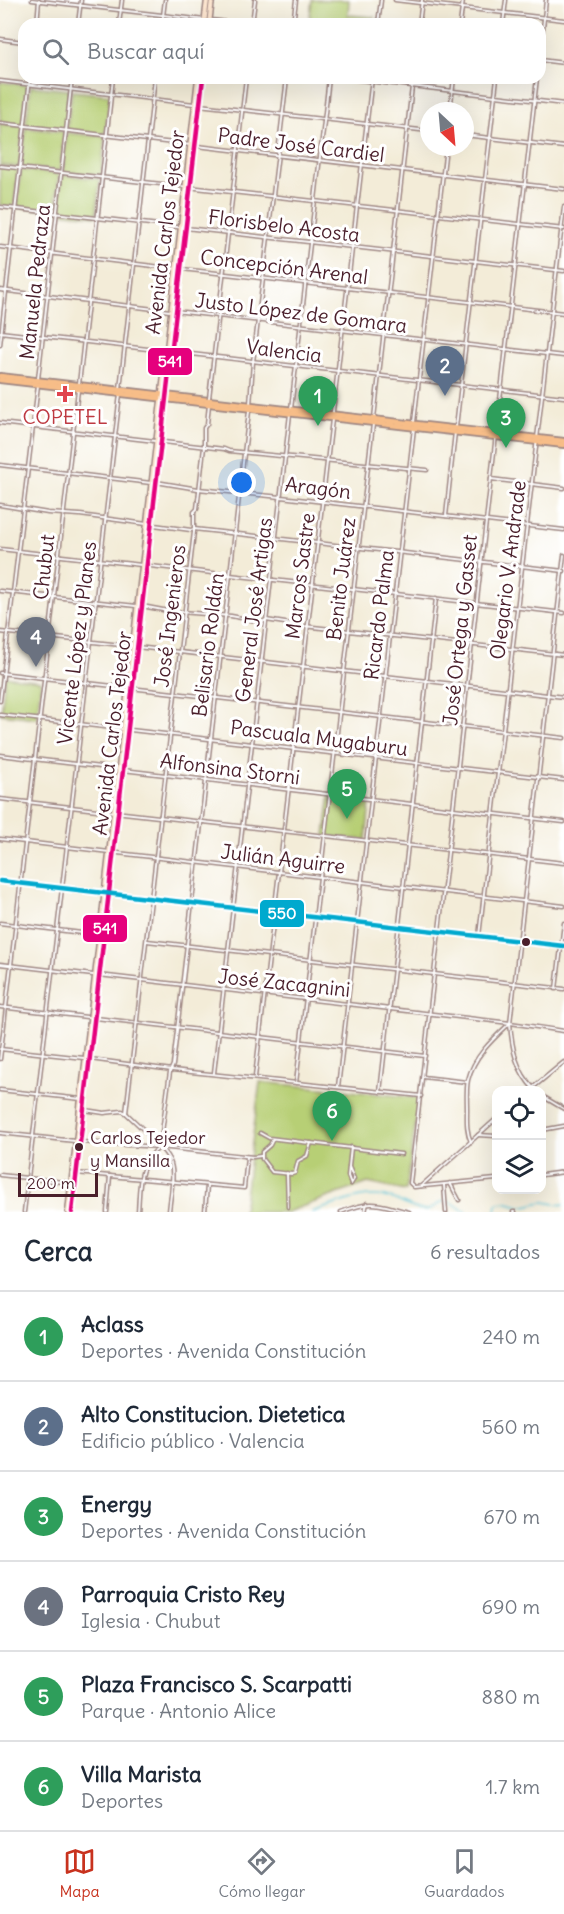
<!DOCTYPE html>
<html lang="es">
<head>
<meta charset="utf-8">
<style>
	body { margin:0; font-family:Delius,sans-serif; background:#f6f6f7; color:#1f2937 }
	.controls { position:absolute; right:18px; bottom:18px; display:grid; overflow:hidden; border-radius:12px; box-shadow:0 6px 24px #0002 }
	.controls button { width:54px; height:54px; display:grid; place-items:center; padding:0; border:0; border-bottom:2px solid #e0e1e3; background:#fff; color:#1f2937; font:30px sans-serif }
	.compass { position:absolute; left:420px; top:102px; width:54px; height:54px; border-radius:50%; background:#fff; box-shadow:0 6px 24px #0002; rotate:154deg }
	.scale { position:absolute; left:18px; bottom:15px; width:80px; box-sizing:border-box; padding-left:6px; border:3px solid #4a1f2b; border-top:0; font-size:16px; line-height:21px; white-space:nowrap; color:#4a1f2b; -webkit-text-stroke:4px #fff; paint-order:stroke }
	.you { position:absolute; left:242px; top:483px; width:21px; height:21px; margin:-15px; border:4px solid #fff; border-radius:50%; background:#1a73e8; box-shadow:0 0 0 9px #1a73e833 }
	.badge { display:grid; place-items:center; width:39px; height:39px; border-radius:50%; background:#c8321e; color:#fff; font-size:20px; font-weight:700 }
	.pin { position:absolute; translate:-50% -50px; filter:drop-shadow(0 2px 3px #0008) }
	.pin::after { content:''; position:absolute; top:32px; width:21px; height:18px; background:inherit; clip-path:polygon(0 0,100% 0,50% 100%) }
	.list { margin:0; padding:0; list-style:none }
	h2 { display:flex; justify-content:space-between; align-items:center; height:78px; margin:0; padding:0 24px; font-size:26px }
	h2 small { font-size:20px; font-weight:400; color:#747a83 }
	.list li { display:grid; grid-template-columns:39px 1fr auto; gap:18px; align-items:center; box-sizing:border-box; height:90px; padding:0 24px; border-top:2px solid #e0e1e3 }
	.list b { display:block; font-size:22px; white-space:nowrap }
	.list p { margin:0; font-size:20px; white-space:nowrap; color:#747a83 }
	.list em { font-size:20px; font-style:normal; color:#747a83 }
	.icon { flex:none; width:33px; height:33px; fill:none; stroke:currentColor; stroke-width:2; stroke-linecap:round; stroke-linejoin:round }
	.map { position:relative; flex:none; width:564px; height:1212px; overflow:hidden }
	.search { position:absolute; background:#fff; box-shadow:0 6px 24px #0002; left:18px; right:18px; top:18px; height:66px; display:flex; align-items:center; gap:15px; box-sizing:border-box; padding:0 21px; border-radius:18px; color:#747a83; font-size:22px }
	.sheet { height:618px; background:#fff }
	nav { display:flex; justify-content:space-around; align-items:center; box-sizing:border-box; height:84px; border-top:2px solid #e0e1e3; background:#fff; font-size:16px; color:#747a83 }
	nav a { display:grid; justify-items:center; gap:3px }
	nav .on { color:#c8321e }
	.map>svg:first-child { display:block }
	.green { fill:#b7cf74; stroke:#807750; stroke-width:1.5 }
	.lines { fill:none; stroke-linecap:round; stroke-linejoin:round }
	.stream { stroke:#5ac3d6; stroke-width:1.5 }
	.street-casing { stroke:#9e8682; stroke-width:5 }
	.secondary-casing { stroke:#9e8682; stroke-width:7 }
	.primary-casing { stroke:#9e8682; stroke-width:8 }
	.street { stroke:#fff; stroke-width:2 }
	.secondary { stroke:#fce5cf; stroke-width:4 }
	.primary { stroke:#f7bd88; stroke-width:4.5 }
	.bus-1-casing { stroke:#fff; stroke-width:9 }
	.bus-2-casing { stroke:#fff; stroke-width:9 }
	.bus-1 { stroke:#e5007d; stroke-width:4.5 }
	.bus-2 { stroke:#00a9ce; stroke-width:4.5 }
	.health-dot { fill:#e0444e; stroke:#fff; stroke-width:2 }
	.bus-dot { fill:#4a1f2b; stroke:#fff; stroke-width:2 }
	.labels { text-anchor:middle; stroke-width:6; stroke-linejoin:round; paint-order:stroke }
	.bus-label { font-size:18px; fill:#4a1f2b; stroke:#fff; text-anchor:start }
	.street-label { font-size:20px; fill:#4a1f2b; stroke:#fff }
	.health-label { font-size:20px; fill:#be3a42; stroke:#fff }
	.line-badge { stroke:#fff; stroke-width:2 }
	.badge-label { font-size:16px; text-anchor:middle; font-weight:bold; fill:#fff }
</style>
</head>
<body>
<div class="map">
<svg width="564" height="1212" viewBox="0 0 564 1212">
	<rect width="100%" height="100%" fill="#fff"/>
	<filter id="ink" filterUnits="userSpaceOnUse"><feTurbulence type="fractalNoise" baseFrequency=".0167" numOctaves="2"/><feDisplacementMap in="SourceGraphic" scale="12" xChannelSelector="R" yChannelSelector="G"/><feConvolveMatrix kernelMatrix="1 2 1 2 8 2 1 2 1" color-interpolation-filters="sRGB"/></filter>
	<filter id="wash" filterUnits="userSpaceOnUse"><feTurbulence type="fractalNoise" baseFrequency=".008" numOctaves="4" result="noise"/><feDisplacementMap in="SourceGraphic" scale="24" xChannelSelector="R" yChannelSelector="G"/><feGaussianBlur stdDeviation="1.35" result="paint"/><feColorMatrix in="noise" values="0 0 0 0 0 0 0 0 0 0 0 0 0 0 0 0 0 1.4 0 .05"/><feComposite in="paint" operator="in"/></filter>
	<g filter="url(#wash)">
		<rect width="100%" height="100%" fill="#f3ecd8"/>
		<g class="green">
			<polygon points="312,0 349,0 348,15 374,17 373,24 309,24"/>
			<polygon points="0,82 28,85 23,125 0,122"/>
			<polygon points="31,86 69,90 65,129 26,125"/>
			<polygon points="72,91 110,95 105,134 67,130"/>
			<polygon points="0,124 23,127 19,167 0,165"/>
			<polygon points="26,128 64,132 60,171 21,167"/>
			<polygon points="67,133 105,137 101,176 63,172"/>
			<polygon points="0,167 18,169 14,207 0,205"/>
			<polygon points="21,170 59,174 55,211 17,207"/>
			<polygon points="62,175 100,179 96,216 58,212"/>
			<polygon points="5,676 41,681 37,718 1,714"/>
			<polygon points="330,794 370,801 366,840 325,836"/>
			<polygon points="260,1082 419,1098 406,1191 368,1183 287,1212 243,1212"/>
		</g>
		<g class="lines">
			<g class="stream">
				<path d="M312,1212c28,-8 49,-21 78,-14 10,3 20,10 31,12 14,2 16,-10 25,-9 7,1 15,8 21,11"/>
				<path d="M496,1212l1,-8c10,-4 15,1 24,2 8,1 16,-5 24,-4 7,1 12,4 19,2"/>
			</g>
		</g>
	</g>
	<g filter="url(#ink)">
		<g class="lines">
			<defs>
				<g id="street">
					<polyline points="32,0 205,20"/>
					<polyline points="395,0 564,20"/>
					<polyline points="211,20 244,24"/>
					<polyline points="37,24 39,0"/>
					<polyline points="78,24 81,0"/>
					<polyline points="119,24 122,0"/>
					<polyline points="162,24 165,0"/>
					<polyline points="252,24 255,0"/>
					<polyline points="293,24 296,0"/>
					<polyline points="378,24 381,0"/>
					<polyline points="419,24 422,0"/>
					<polyline points="460,24 463,0"/>
					<polyline points="503,24 506,0"/>
					<polyline points="0,39 24,42"/>
					<polyline points="540,56 546,0"/>
					<polyline points="540,60 564,63"/>
					<polyline points="343,78 564,104"/>
					<polyline points="0,81 194,104"/>
					<polyline points="199,105 429,131"/>
					<polyline points="450,111 454,78"/>
					<polyline points="0,123 191,145"/>
					<polyline points="465,135 564,147"/>
					<polyline points="197,146 564,189"/>
					<polyline points="0,166 564,229"/>
					<polyline points="0,207 564,271"/>
					<polyline points="0,247 177,269"/>
					<polyline points="182,269 564,313"/>
					<polyline points="0,290 170,311"/>
					<polyline points="175,311 564,356"/>
					<polyline points="0,332 564,397"/>
					<polyline points="0,345 30,78"/>
					<polyline points="38,379 72,78"/>
					<polyline points="79,384 113,78"/>
					<polyline points="120,389 155,78"/>
					<polyline points="209,398 246,78"/>
					<polyline points="250,405 253,362 287,78"/>
					<polyline points="291,409 329,78"/>
					<polyline points="374,418 413,78"/>
					<polyline points="414,422 446,147"/>
					<polyline points="0,423 224,449 229,451 427,470"/>
					<polyline points="456,427 497,78"/>
					<polyline points="0,465 151,483"/>
					<polyline points="491,479 564,488"/>
					<polyline points="156,482 198,489 281,497 564,530"/>
					<polyline points="0,505 48,513 80,515 191,530 194,529 564,571"/>
					<polyline points="446,516 455,432"/>
					<polyline points="0,549 564,613"/>
					<polyline points="0,591 136,606"/>
					<polyline points="142,606 168,611 231,616 262,622 266,620 304,626 564,655"/>
					<polyline points="0,632 131,646"/>
					<polyline points="137,647 564,697"/>
					<polyline points="0,673 564,738"/>
					<polyline points="0,701 38,385"/>
					<polyline points="0,715 564,780"/>
					<polyline points="0,755 117,769"/>
					<polyline points="123,770 564,822"/>
					<polyline points="0,799 564,863"/>
					<polyline points="0,839 564,906"/>
					<polyline points="0,923 98,935"/>
					<polyline points="479,936 564,207"/>
					<polyline points="147,941 564,989"/>
					<polyline points="0,964 93,975"/>
					<polyline points="99,975 510,1023 564,1031"/>
					<polyline points="556,989 564,923"/>
					<polyline points="0,1007 425,1056"/>
					<polyline points="0,1049 84,1058"/>
					<polyline points="0,1059 78,390"/>
					<polyline points="90,1059 172,1070 421,1096"/>
					<polyline points="214,1073 290,414"/>
					<polyline points="255,1077 372,78"/>
					<polyline points="423,1077 467,1082"/>
					<polyline points="296,1083 373,424"/>
					<polyline points="338,1087 414,428"/>
					<polyline points="0,1090 81,1099"/>
					<polyline points="530,1090 564,1062"/>
					<path d="M535,1090c-19,-19 -23,-41 -25,-67l54,-468"/>
					<polyline points="380,1092 436,598"/>
					<polyline points="542,1096 564,1109"/>
					<polyline points="85,1110 104,1113 122,1111 126,1113"/>
					<polyline points="126,1113 194,532 194,512 197,509 204,447 204,428 207,424 209,404"/>
					<path d="M126,1113c11,11 41,37 45,51 4,14 -1,33 -2,48"/>
					<polyline points="542,1130 564,1126"/>
					<polyline points="0,1133 75,1141"/>
					<polyline points="260,1133 269,1138 401,1154"/>
					<polyline points="478,1135 496,1136"/>
					<polyline points="273,1139 270,1145 262,1152 262,1159 272,1172 292,1174 295,1173 298,1161 307,1156 311,1143"/>
					<polyline points="80,1142 160,1147 253,1157 261,1156"/>
					<path d="M471,1142c-5,-11 -4,-22 -4,-33 0,-9 -1,-20 1,-29 6,-24 25,-41 42,-57"/>
					<polyline points="160,1147 170,1072 173,1065 249,411"/>
					<polyline points="349,1167 354,1179 351,1184 348,1176 351,1147"/>
					<polyline points="76,1173 244,1188 247,1157"/>
					<polyline points="287,1173 288,1207"/>
					<polyline points="0,1175 72,1183"/>
					<polyline points="542,1175 564,1172"/>
					<polyline points="496,1179 414,1187 410,1183 537,78"/>
					<polyline points="450,1183 459,1200"/>
					<polyline points="444,1185 446,1212"/>
					<polyline points="421,1186 496,1119"/>
					<polyline points="24,1212 120,394"/>
					<polyline points="107,1212 110,1176"/>
					<path d="M138,1212c2,-26 -1,-48 22,-65"/>
					<polyline points="205,1212 207,1185"/>
					<path d="M341,1212c34,-13 35,-8 68,0"/>
					<polyline points="365,1212 367,1203"/>
					<polyline points="513,1212 515,1212"/>
				</g>
				<g id="secondary">
					<polyline points="204,24 207,0"/>
					<polyline points="209,24 212,0"/>
					<polyline points="0,881 564,946"/>
					<polyline points="68,1212 198,78"/>
					<polyline points="72,1212 203,78"/>
				</g>
				<g id="primary">
					<polyline points="0,376 564,441"/>
					<polyline points="0,380 564,445"/>
				</g>
			</defs>
			<use href="#street" class="street-casing"/>
			<use href="#secondary" class="secondary-casing"/>
			<use href="#primary" class="primary-casing"/>
			<use href="#street" class="street"/>
			<use href="#secondary" class="secondary"/>
			<use href="#primary" class="primary"/>
			<defs>
				<polyline id="bus-1" points="72,1212 203,78"/>
				<polyline id="bus-2" points="0,881 564,946"/>
			</defs>
			<use href="#bus-1" class="bus-1-casing"/>
			<use href="#bus-2" class="bus-2-casing"/>
			<use href="#bus-1" class="bus-1"/>
			<use href="#bus-2" class="bus-2"/>
		</g>
	</g>
	<path class="health-dot" d="M62 385h6v6h6v6h-6v6h-6v-6h-6v-6h6z"/>
	<g class="bus-dot">
		<circle cx="526" cy="942" r="5"/>
		<circle cx="79" cy="1147" r="5"/>
	</g>
	<g class="labels">
		<g class="bus-label">
			<text x="90" y="1144">Carlos Tejedor<tspan x="90" dy="23">y Mansilla</tspan></text>
		</g>
		<g class="street-label">
			<text transform="translate(301 145) rotate(7)" y="7">Padre José Cardiel</text>
			<text transform="translate(284 226) rotate(7)" y="7">Florisbelo Acosta</text>
			<text transform="translate(165 232) rotate(-83)" y="7">Avenida Carlos Tejedor</text>
			<text transform="translate(284 267) rotate(7)" y="7">Concepción Arenal</text>
			<text transform="translate(35 282) rotate(-84)" y="7">Manuela Pedraza</text>
			<text transform="translate(301 313) rotate(7)" y="7">Justo López de Gomara</text>
			<text transform="translate(284 351) rotate(7)" y="7">Valencia</text>
			<text transform="translate(318 488) rotate(7)" y="7">Aragón</text>
			<text transform="translate(44 567) rotate(-84)" y="7">Chubut</text>
			<text transform="translate(508 570) rotate(-83)" y="7">Olegario V. Andrade</text>
			<text transform="translate(300 576) rotate(-83)" y="7">Marcos Sastre</text>
			<text transform="translate(341 579) rotate(-83)" y="7">Benito Juárez</text>
			<text transform="translate(254 610) rotate(-83)" y="7">General José Artigas</text>
			<text transform="translate(379 615) rotate(-83)" y="7">Ricardo Palma</text>
			<text transform="translate(170 616) rotate(-83)" y="7">José Ingenieros</text>
			<text transform="translate(460 630) rotate(-84)" y="7">José Ortega y Gasset</text>
			<text transform="translate(77 643) rotate(-83)" y="7">Vicente López y Planes</text>
			<text transform="translate(208 645) rotate(-83)" y="7">Belisario Roldán</text>
			<text transform="translate(112 733) rotate(-83)" y="7">Avenida Carlos Tejedor</text>
			<text transform="translate(319 738) rotate(7)" y="7">Pascuala Mugaburu</text>
			<text transform="translate(230 769) rotate(7)" y="7">Alfonsina Storni</text>
			<text transform="translate(283 859) rotate(7)" y="7">Julián Aguirre</text>
			<text transform="translate(284 983) rotate(6)" y="7">José Zacagnini</text>
		</g>
		<g class="health-label">
			<text x="65" y="424">COPETEL</text>
		</g>
	</g>
	<g class="line-badge">
		<rect x="147" y="347" width="46" height="29" rx="6" fill="#e5007d"/>
		<rect x="259" y="899" width="46" height="29" rx="6" fill="#00a9ce"/>
		<rect x="82" y="914" width="46" height="29" rx="6" fill="#e5007d"/>
	</g>
	<g class="badge-label">
		<text x="170" y="367">541</text>
		<text x="282" y="919">550</text>
		<text x="105" y="934">541</text>
	</g>
</svg>
<div class="controls">
<button><svg class="icon" aria-label="locate" viewBox="0 0 24 24"><circle cx="12" cy="12" r="6"/><path d="M12 2v4M12 18v4M2 12h4M18 12h4"/></svg></button>
<button><svg class="icon" aria-label="layers" viewBox="0 0 24 24"><path d="M12 4l9 5-9 5-9-5zM3 14l9 5 9-5"/></svg></button>
</div>
<svg class="compass" viewBox="-18 -18 36 36"><path d="M0-13l5 13h-10z" fill="#e53935"/><path d="M0 13l5-13h-10z" fill="#747a83"/></svg>
<div class="scale">200 m</div>
<div class="you"></div>
<div class="pin badge" style="left:318px;top:426px;background:#2e9e5b">1</div>
<div class="pin badge" style="left:445px;top:396px;background:#5c6f8a">2</div>
<div class="pin badge" style="left:506px;top:448px;background:#2e9e5b">3</div>
<div class="pin badge" style="left:36px;top:667px;background:#6b7280">4</div>
<div class="pin badge" style="left:347px;top:819px;background:#2e9e5b">5</div>
<div class="pin badge" style="left:332px;top:1141px;background:#2e9e5b">6</div>
<div class="search"><svg class="icon" aria-label="search" viewBox="0 0 24 24"><circle cx="10" cy="10" r="6"/><path d="M15 15l6 6"/></svg>Buscar aquí</div>
</div>
<section class="sheet">
<h2>Cerca<small>6 resultados</small></h2>
<ul class="list">
<li><span class="badge" style="background:#2e9e5b">1</span><div><b>Aclass</b><p>Deportes · Avenida Constitución</p></div><em>240 m</em></li>
<li><span class="badge" style="background:#5c6f8a">2</span><div><b>Alto Constitucion. Dietetica</b><p>Edificio público · Valencia</p></div><em>560 m</em></li>
<li><span class="badge" style="background:#2e9e5b">3</span><div><b>Energy</b><p>Deportes · Avenida Constitución</p></div><em>670 m</em></li>
<li><span class="badge" style="background:#6b7280">4</span><div><b>Parroquia Cristo Rey</b><p>Iglesia · Chubut</p></div><em>690 m</em></li>
<li><span class="badge" style="background:#2e9e5b">5</span><div><b>Plaza Francisco S. Scarpatti</b><p>Parque · Antonio Alice</p></div><em>880 m</em></li>
<li><span class="badge" style="background:#2e9e5b">6</span><div><b>Villa Marista</b><p>Deportes</p></div><em>1.7 km</em></li>
</ul>
</section>
<nav>
<a class="on"><svg class="icon" aria-label="map" viewBox="0 0 24 24"><path d="M3 6l6-2 6 2 6-2v14l-6 2-6-2-6 2zM9 4v14M15 6v14"/></svg>Mapa</a>
<a><svg class="icon" aria-label="directions" viewBox="0 0 24 24"><path d="M12 3l9 9-9 9-9-9zM9 14v-3h6M13 9l2 2-2 2"/></svg>Cómo llegar</a>
<a><svg class="icon" aria-label="saved" viewBox="0 0 24 24"><path d="M7 4h10v16l-5-4-5 4z"/></svg>Guardados</a>
</nav>
</body>
</html>
